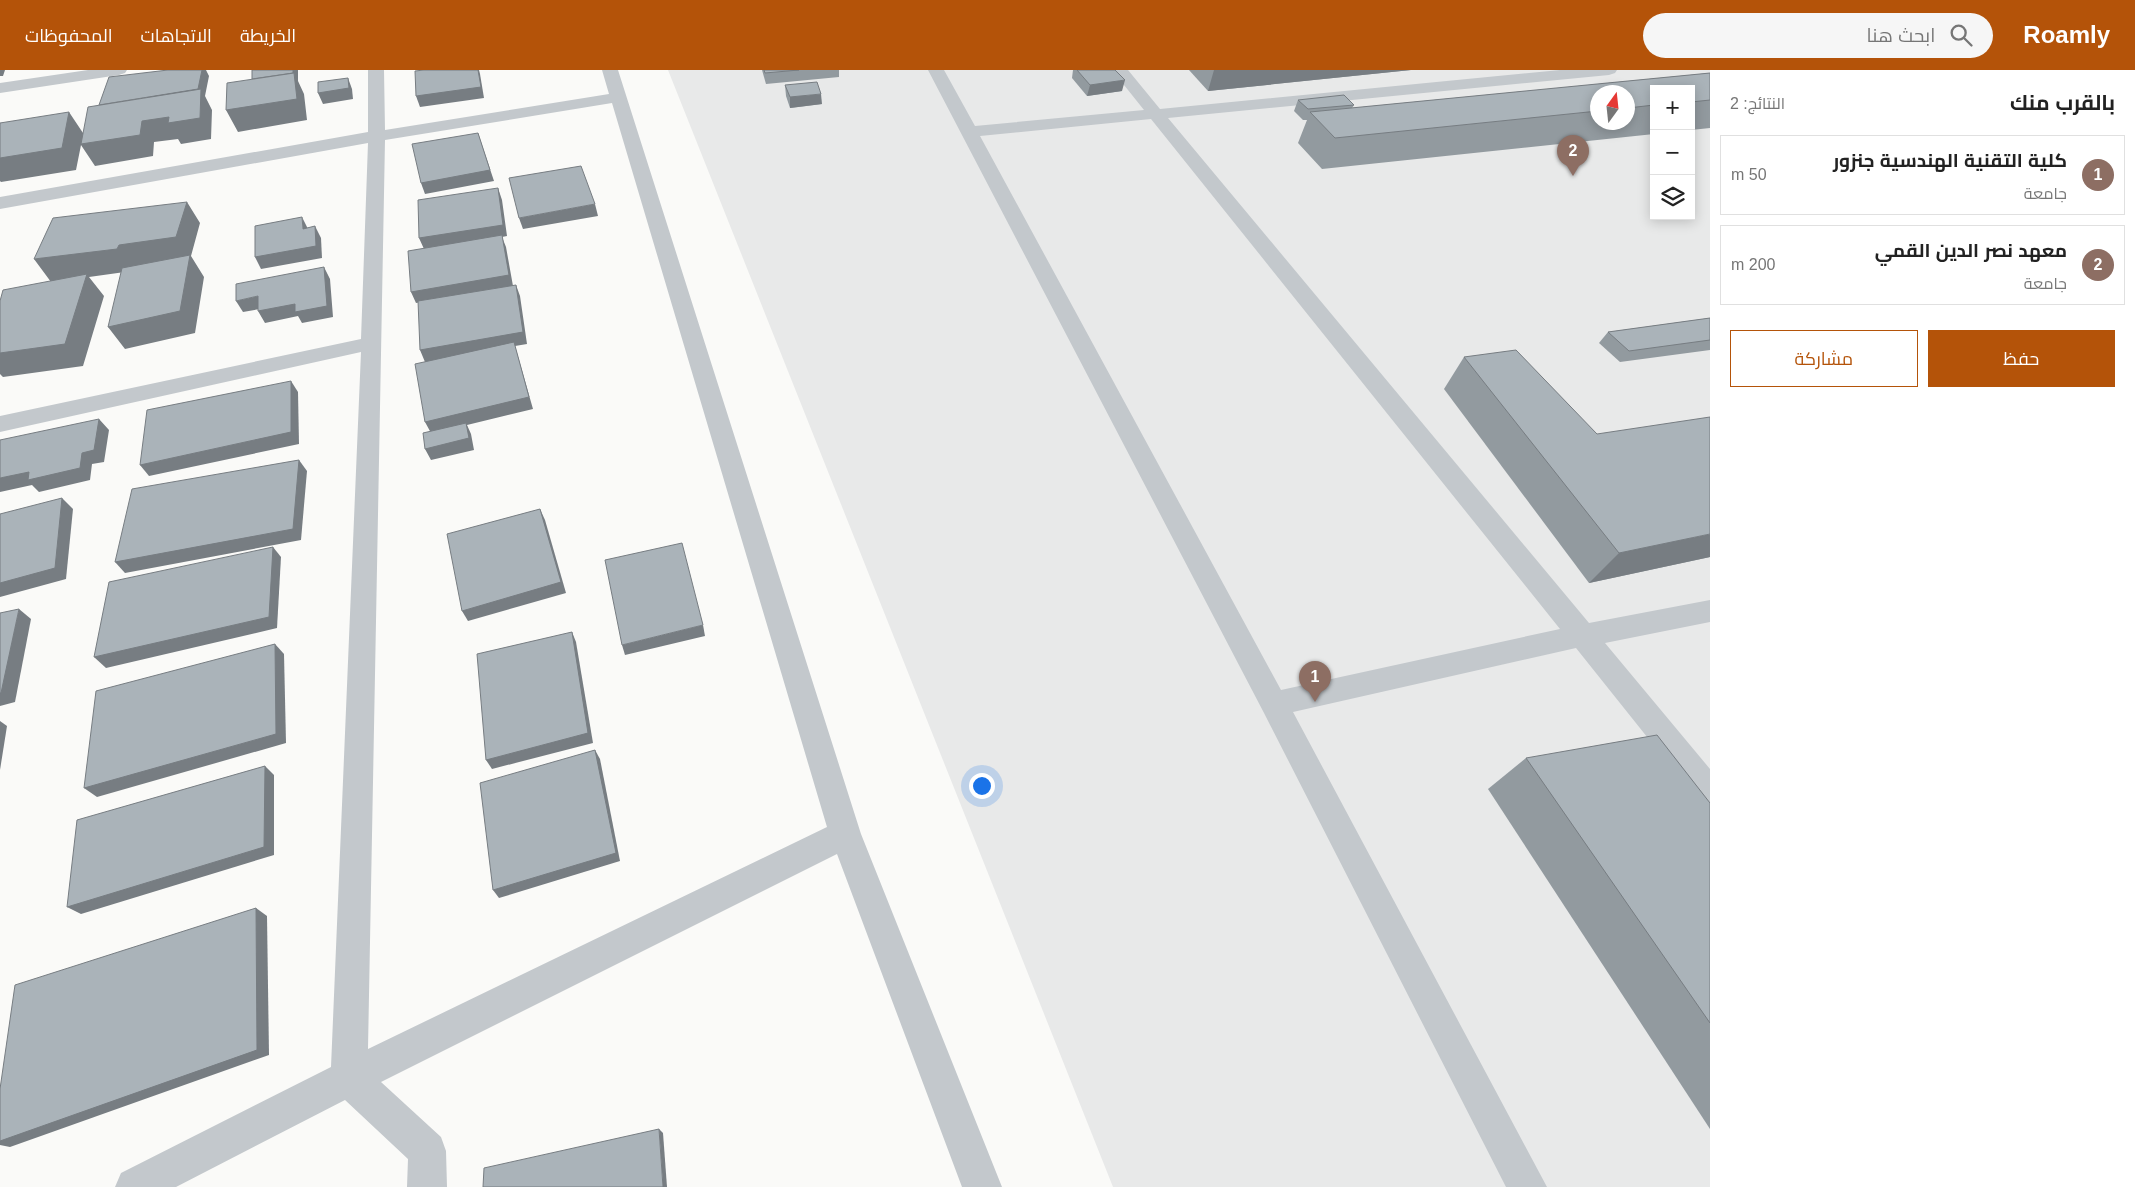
<!DOCTYPE html>
<html lang="ar">
<head>
<meta charset="utf-8">
<style>
	body { margin:0; font-family:Arial,Cairo,sans-serif; background:#f6f6f6; color:#222; direction:rtl }
	.controls { position:absolute; right:15px; top:15px; display:grid; overflow:hidden; border-radius:0px; box-shadow:0 2px 12px #0003 }
	.controls button { width:45px; height:45px; display:grid; place-items:center; padding:0; border:0; border-bottom:1px solid #e0e0e0; background:#fff; color:#222; font:25px sans-serif }
	.compass { position:absolute; left:1590px; top:15px; width:45px; height:45px; border-radius:50%; background:#fff; box-shadow:0 2px 12px #0003; rotate:15deg }
	.you { position:absolute; left:981px; top:715px; width:18px; height:18px; margin:-12px; border:4px solid #fff; border-radius:50%; background:#1a73e8; box-shadow:0 0 0 8px #1a73e833 }
	.badge { display:grid; place-items:center; width:32px; height:32px; border-radius:50%; background:#b45309; color:#fff; font-size:16px; font-weight:700 }
	.pin { position:absolute; translate:-50% -41px; filter:drop-shadow(0 1px 2px #0008) }
	.pin::after { content:''; position:absolute; top:26px; width:18px; height:15px; background:inherit; clip-path:polygon(0 0,100% 0,50% 100%) }
	.list { margin:0; padding:0; list-style:none }
	h2 { display:flex; justify-content:space-between; align-items:center; height:65px; margin:0; padding:0 20px; font-size:21px }
	h2 small { font-size:16px; font-weight:400; color:#767676 }
	.list li { display:grid; grid-template-columns:32px 1fr auto; gap:15px; align-items:center; box-sizing:border-box; height:80px; margin:0 10px 10px; padding:0 10px; border:1px solid #e0e0e0; border-radius:0px }
	.list b { display:block; font-size:19px; white-space:nowrap }
	.list p { margin:0; font-size:16px; white-space:nowrap; color:#767676 }
	.list em { font-size:16px; font-style:normal; color:#767676 }
	.actions { display:flex; gap:10px; padding:15px 20px }
	.actions a { flex:1; padding:11px 0; border:1px solid #b45309; border-radius:0px; text-align:center; font-size:18px; color:#b45309 }
	.actions .main { background:#b45309; color:#fff }
	.icon { flex:none; width:28px; height:28px; fill:none; stroke:currentColor; stroke-width:2; stroke-linecap:round; stroke-linejoin:round }
	.map { position:relative; flex:none; width:1710px; height:1117px; overflow:hidden; direction:ltr }
	header { display:flex; align-items:center; gap:30px; box-sizing:border-box; height:70px; padding:0 25px; background:#b45309; color:#fff }
	header strong { font-size:24px }
	nav { display:flex; gap:28px; margin-inline-start:auto; font-size:18px }
	.search { width:350px; height:45px; background:#f6f6f6; display:flex; align-items:center; gap:12px; box-sizing:border-box; padding:0 18px; border-radius:28px; color:#767676; font-size:19px }
	main { display:flex }
	aside { flex:1; background:#fff }
	.map>svg:first-child { display:block }
	.built { fill:#e8e9e9; fill-rule:evenodd }
	.lines { fill:none; stroke-linecap:round; stroke-linejoin:round }
	.minor { fill:#c3c8cc; fill-rule:evenodd }
	.wall { fill:#929a9f; fill-rule:evenodd }
	.shaded-wall { fill:#777d82 }
	.building { fill:#aab3b9; stroke:#777d82 }
</style>
</head>
<body>
<header>
<strong>Roamly</strong>
<div class="search"><svg class="icon" aria-label="search" viewBox="0 0 24 24"><circle cx="10" cy="10" r="6"/><path d="M15 15l6 6"/></svg>ابحث هنا</div>
<nav><a>الخريطة</a><a>الاتجاهات</a><a>المحفوظات</a></nav>
</header>
<main>
<aside>
<h2>بالقرب منك<small>النتائج: 2</small></h2>
<ul class="list">
<li><span class="badge" style="background:#8d6e63">1</span><div><b>كلية التقنية الهندسية جنزور</b><p>جامعة</p></div><em>50 m</em></li>
<li><span class="badge" style="background:#8d6e63">2</span><div><b>معهد نصر الدين القمي</b><p>جامعة</p></div><em>200 m</em></li>
</ul>
<div class="actions"><a class="main">حفظ</a><a>مشاركة</a></div>
</aside>
<div class="map">
<svg width="1710" height="1117" viewBox="0 0 1710 1117">
	<rect width="100%" height="100%" fill="#fafaf8"/>
	<path class="built" d="M668,0h1042v1117h-597zM1654,19h37v127h-37zM1598,22h30v30h-30z"/>
	<g class="lines">
		<g class="minor">
			<polygon points="88,0 127,0 125,3 119,5 0,23 0,13"/>
			<path d="M368,0h16l1,60 224,-36 -7,-24h16l243,764 141,353h-40l-125,-333 -456,228 60,55 5,14 1,36h-40l1,-28 -63,-59 -169,87h-61l6,-14 210,-106 30,-715 -361,80v-16l361,-77 7,-196 -368,66v-12l368,-65zM612,33l215,724 -459,222 17,-909z"/>
			<path d="M928,0h16l31,56 169,-16 -32,-40h16l32,39 400,-39h57l-2,3 -6,2 -441,43 421,505 121,-23v22l-105,21 105,126v37l-11,-4 -123,-154 -283,64 254,475h-41l-242,-474zM1151,49l409,510 -279,61 -301,-554z"/>
		</g>
	</g>
	<g class="wall">
		<polygon points="762,0 839,0 839,7 766,14"/>
		<polygon points="1073,0 1115,0 1122,21 1087,26 1072,8"/>
		<polygon points="1189,0 1411,0 1208,21"/>
		<path d="M1710,3v55l-19,2v-41h-37v45l-332,35 -24,-26 9,-23h-4l-9,-9 4,-11 56,5 -2,3zM1598,22h30v30h-30z"/>
		<polygon points="785,15 822,34 790,38 786,26"/>
		<polygon points="1710,248 1710,280 1620,292 1599,273 1608,262"/>
		<polygon points="1464,287 1597,364 1710,487 1589,513 1444,319"/>
		<polygon points="1526,688 1710,733 1710,1059 1488,719"/>
	</g>
	<g class="shaded-wall">
		<polygon points="0,0 5,0 3,6 0,6"/>
		<polygon points="202,0 206,0 209,6 205,26 212,40 211,69 181,74 178,69 154,72 153,86 95,96 81,75 76,100 1,112 0,111 0,88 69,42 83,63 200,38 105,50"/>
		<polygon points="293,0 298,0 298,11 304,24 307,50 238,62 226,40"/>
		<polygon points="478,0 479,0 480,4 484,28 420,37 416,26"/>
		<polygon points="1214,0 1411,0 1208,21"/>
		<polygon points="348,8 352,19 353,29 323,34 318,23"/>
		<polygon points="1125,10 1122,21 1087,26 1090,15"/>
		<polygon points="821,24 822,34 790,38 790,27"/>
		<polygon points="478,63 494,111 425,124 421,113"/>
		<polygon points="498,118 502,130 507,166 502,167 506,177 513,216 416,233 411,222 424,179 419,168"/>
		<polygon points="187,132 200,153 191,186 204,207 195,263 125,279 108,257 132,201 89,207 104,226 83,296 3,307 0,304 0,283 51,212 34,189 119,175"/>
		<polygon points="595,134 598,146 523,159 519,148"/>
		<polygon points="302,147 308,159 303,159"/>
		<polygon points="315,156 321,168 322,188 261,199 255,187"/>
		<polygon points="324,197 330,209 333,247 302,253 298,246 265,253 258,241"/>
		<polygon points="516,215 520,226 527,274 515,276 533,339 467,355 471,364 474,380 431,390 425,379 431,363 425,352 425,292 420,280"/>
		<polygon points="258,226 265,238 243,242 236,231"/>
		<polygon points="291,311 298,322 299,374 149,406 140,395"/>
		<polygon points="99,349 109,360 104,392 92,394 90,410 39,422 32,415 0,422 0,408 82,383"/>
		<polygon points="299,390 307,401 301,470 125,503 115,492"/>
		<polygon points="62,428 73,439 66,509 0,527 0,513"/>
		<polygon points="540,439 545,450 566,523 468,551 462,541"/>
		<polygon points="1710,464 1710,487 1589,513 1619,483"/>
		<polygon points="273,477 281,487 277,558 106,598 94,587"/>
		<polygon points="19,539 31,549 15,632 0,636 0,623"/>
		<polygon points="703,555 705,566 625,585 622,575"/>
		<polygon points="572,562 576,572 593,673 492,699 486,690"/>
		<polygon points="275,574 284,584 286,673 97,727 84,718"/>
		<polygon points="0,651 7,656 0,700"/>
		<polygon points="595,680 600,689 620,791 499,828 493,820"/>
		<polygon points="265,696 274,705 274,785 81,844 67,837"/>
		<polygon points="256,838 267,846 269,985 10,1077 0,1075 0,1071"/>
		<polygon points="659,1059 663,1063 667,1117 663,1117"/>
	</g>
	<g class="building">
		<polygon points="168,0 202,0 198,19 99,35 109,7"/>
		<polygon points="252,0 293,0 293,3 252,9"/>
		<polygon points="424,0 478,0 481,17 416,26 415,1"/>
		<polygon points="764,0 799,0 765,3"/>
		<polygon points="1077,0 1115,0 1125,10 1090,15"/>
		<polygon points="294,3 297,29 226,40 227,13"/>
		<polygon points="1710,3 1710,30 1691,32 1691,19 1654,19 1654,35 1628,38 1628,22 1598,22 1598,41 1335,68 1310,42"/>
		<polygon points="348,8 349,18 318,23 318,12"/>
		<polygon points="817,12 821,24 790,27 785,15"/>
		<polygon points="201,19 200,48 168,53 169,47 142,51 140,65 81,74 88,37"/>
		<polygon points="1344,25 1354,35 1308,39 1298,30"/>
		<polygon points="69,42 62,78 0,88 0,53"/>
		<polygon points="478,63 490,100 421,113 412,74"/>
		<polygon points="581,96 595,134 519,148 509,108"/>
		<polygon points="498,118 503,155 419,168 418,130"/>
		<polygon points="187,132 176,167 119,175 117,179 34,189 53,148"/>
		<polygon points="302,147 303,159 315,156 316,176 255,187 255,156"/>
		<polygon points="502,165 509,205 411,222 408,181"/>
		<polygon points="190,185 180,241 108,257 122,198"/>
		<polygon points="324,197 327,236 295,242 295,234 258,241 258,226 236,231 236,214"/>
		<polygon points="87,204 65,274 0,283 0,231 3,220"/>
		<polygon points="516,215 523,262 420,280 418,231"/>
		<polygon points="1710,248 1710,270 1629,281 1608,262"/>
		<polygon points="514,272 529,327 425,352 415,294"/>
		<polygon points="1516,280 1597,364 1710,347 1710,464 1619,483 1464,287"/>
		<polygon points="291,311 291,362 140,395 147,340"/>
		<polygon points="99,349 94,380 82,383 80,398 28,410 29,402 0,408 0,370"/>
		<polygon points="466,353 469,368 425,379 423,363"/>
		<polygon points="299,390 293,459 115,492 132,419"/>
		<polygon points="62,428 55,498 0,513 0,444"/>
		<polygon points="540,439 561,512 462,541 447,464"/>
		<polygon points="682,473 703,555 622,575 605,490"/>
		<polygon points="273,477 269,547 94,587 109,512"/>
		<polygon points="19,539 1,623 0,623 0,543"/>
		<polygon points="572,562 588,663 486,690 477,584"/>
		<polygon points="275,574 276,664 84,718 96,621"/>
		<polygon points="1657,665 1710,733 1710,953 1526,688"/>
		<polygon points="595,680 616,783 493,820 480,713"/>
		<polygon points="265,696 264,777 67,837 77,750"/>
		<polygon points="256,838 257,980 0,1071 0,1019 15,915"/>
		<polygon points="659,1059 663,1117 483,1117 484,1098"/>
	</g>
</svg>
<div class="controls">
<button>+</button>
<button>−</button>
<button><svg class="icon" aria-label="layers" viewBox="0 0 24 24"><path d="M12 4l9 5-9 5-9-5zM3 14l9 5 9-5"/></svg></button>
</div>
<svg class="compass" viewBox="-18 -18 36 36"><path d="M0-13l5 13h-10z" fill="#e53935"/><path d="M0 13l5-13h-10z" fill="#767676"/></svg>
<div class="you"></div>
<div class="pin badge" style="left:1315px;top:632px;background:#8d6e63">1</div>
<div class="pin badge" style="left:1573px;top:106px;background:#8d6e63">2</div>
</div>
</main>
</body>
</html>
